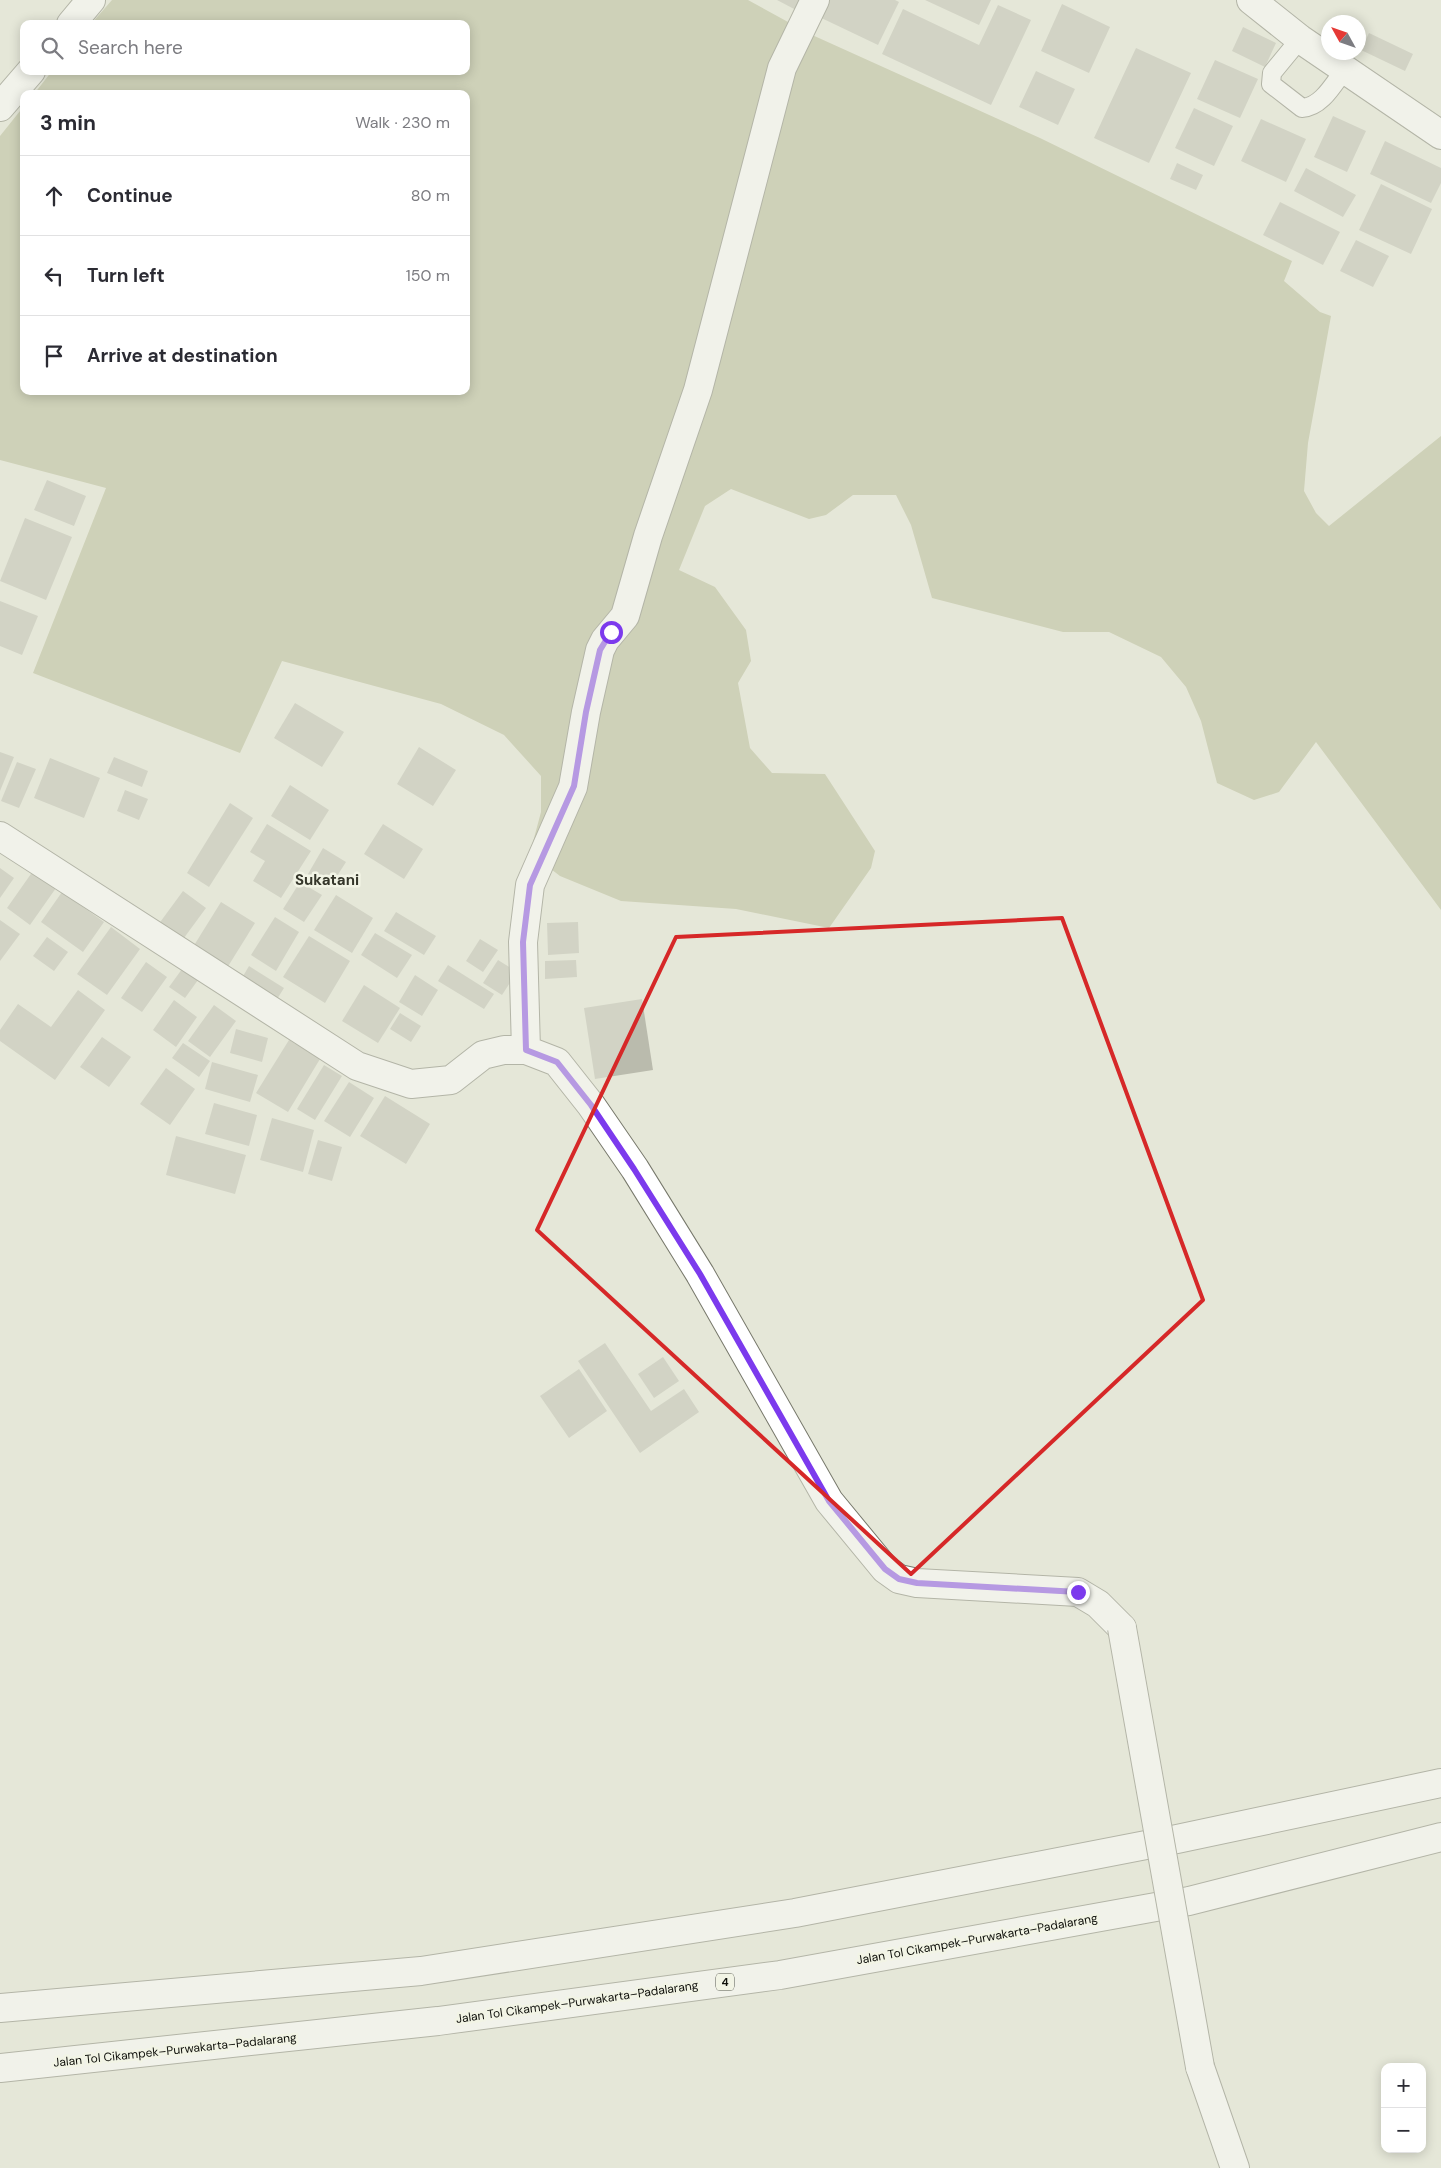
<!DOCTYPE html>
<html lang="en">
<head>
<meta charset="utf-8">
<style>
	body { margin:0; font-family:"DM Sans",sans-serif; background:#f2f2f3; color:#2b2b33 }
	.controls { position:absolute; right:15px; bottom:15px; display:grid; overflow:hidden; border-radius:10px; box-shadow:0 2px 12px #0003 }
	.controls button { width:45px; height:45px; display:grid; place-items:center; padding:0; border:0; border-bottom:1px solid #e1e1e2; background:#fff; color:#2b2b33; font:25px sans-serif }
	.compass { position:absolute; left:1321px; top:15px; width:45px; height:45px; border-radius:50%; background:#fff; box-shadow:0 2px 12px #0003; rotate:310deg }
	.stop { position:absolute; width:15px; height:15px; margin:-11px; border:4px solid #7c3aed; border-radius:50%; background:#fff }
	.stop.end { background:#7c3aed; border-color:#fff; box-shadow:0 1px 5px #0008 }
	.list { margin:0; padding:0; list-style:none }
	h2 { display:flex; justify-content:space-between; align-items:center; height:65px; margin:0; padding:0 20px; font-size:21px }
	h2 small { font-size:16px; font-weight:400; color:#7c7c81 }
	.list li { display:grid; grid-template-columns:32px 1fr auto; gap:15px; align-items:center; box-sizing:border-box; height:80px; padding:0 20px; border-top:1px solid #e1e1e2 }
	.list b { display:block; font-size:19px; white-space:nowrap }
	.list em { font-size:16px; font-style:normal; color:#7c7c81 }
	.icon { flex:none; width:28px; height:28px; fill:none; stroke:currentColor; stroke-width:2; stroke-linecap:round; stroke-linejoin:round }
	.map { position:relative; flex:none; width:1441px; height:2168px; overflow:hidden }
	.search { position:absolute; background:#fff; box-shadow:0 2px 12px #0003; left:20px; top:20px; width:450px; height:55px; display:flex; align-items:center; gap:12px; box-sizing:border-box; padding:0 18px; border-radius:10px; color:#7c7c81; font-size:19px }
	.panel { position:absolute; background:#fff; box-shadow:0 2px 12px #0003; left:20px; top:90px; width:450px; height:305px; border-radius:10px }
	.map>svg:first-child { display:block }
	.green { fill:#b2b690 }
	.building { fill:#babbad }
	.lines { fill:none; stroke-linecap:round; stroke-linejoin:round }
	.lane-casing { stroke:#77786b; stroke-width:20 }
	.street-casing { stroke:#77786b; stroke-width:30 }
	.highway-casing { stroke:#77786b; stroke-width:30 }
	.lane { stroke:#fff; stroke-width:18 }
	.street { stroke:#fff; stroke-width:28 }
	.highway { stroke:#fff; stroke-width:28 }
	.street-bridge-casing { stroke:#77786b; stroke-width:30; stroke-linecap:butt }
	.street-bridge { stroke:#fff; stroke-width:28 }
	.route { stroke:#7c3aed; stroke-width:6 }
	.marked { fill:none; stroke:#d62828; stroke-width:4; stroke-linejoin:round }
	.labels { text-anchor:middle; stroke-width:5; stroke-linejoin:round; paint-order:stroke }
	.shield { fill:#f2f4e5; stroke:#53544c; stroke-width:1 }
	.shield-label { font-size:11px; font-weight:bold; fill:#0f100b }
	.street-label { font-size:12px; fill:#0f100b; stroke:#f2f4e5 }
	.quarter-label { font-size:15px; font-weight:bold; fill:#35362a; stroke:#f2f4e5 }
</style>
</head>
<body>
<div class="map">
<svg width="1441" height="2168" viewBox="0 0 1441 2168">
	<rect width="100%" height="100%" fill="#e5e7d8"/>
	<polygon class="green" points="112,0 748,0 810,34 1040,138 1292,261 1284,281 1320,312 1331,316 1308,443 1304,491 1316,513 1329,526 1441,436 1441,910 1316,742 1279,792 1254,800 1217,783 1201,721 1186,687 1161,657 1109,632 1063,632 932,598 911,525 896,495 853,495 826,515 809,519 731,489 705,506 679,570 715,587 746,630 751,661 738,683 750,748 772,773 825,774 875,851 871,868 829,928 736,909 621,901 560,876 530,853 541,812 541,776 504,735 441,704 282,661 240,753 33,673 106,488 0,460 0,136 24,106 24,391 466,391 466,94 34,94 52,71 466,71 466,24 91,24"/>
	<g class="building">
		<polygon points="777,0 801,0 796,10"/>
		<polygon points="820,0 895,0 899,2 878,45 813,14"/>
		<polygon points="925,0 991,0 979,25"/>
		<polygon points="1062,4 1110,27 1089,73 1041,51"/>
		<polygon points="998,5 1031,20 991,105 882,54 903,9 979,45"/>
		<polygon points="1243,27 1276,43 1265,67 1232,51"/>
		<polygon points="1369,33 1413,54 1405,71 1361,50"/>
		<polygon points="1136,48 1191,73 1149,163 1094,138"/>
		<polygon points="1215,60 1258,79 1240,118 1197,99"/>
		<polygon points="1036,71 1075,89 1058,125 1019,107"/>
		<polygon points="1194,108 1233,126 1214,166 1175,148"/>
		<polygon points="1333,116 1366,131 1347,172 1314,157"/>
		<polygon points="1261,119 1306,139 1286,182 1241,161"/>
		<polygon points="1385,141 1441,168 1441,183 1431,203 1370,174"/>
		<polygon points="1177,163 1203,175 1196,190 1170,179"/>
		<polygon points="1306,168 1356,195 1343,217 1294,191"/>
		<polygon points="1381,184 1432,209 1411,254 1359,230"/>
		<polygon points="1280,202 1340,232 1323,265 1263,235"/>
		<polygon points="1356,240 1389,256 1373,287 1340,271"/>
		<polygon points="47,480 86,496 74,526 34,510"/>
		<polygon points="25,518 72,537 46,600 0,581"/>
		<polygon points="0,601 38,616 22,655 0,646"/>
		<polygon points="295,703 344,732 322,767 274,738"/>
		<polygon points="419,747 456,770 433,806 397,784"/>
		<polygon points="0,752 14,757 0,791"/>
		<polygon points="114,757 148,771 142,787 107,773"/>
		<polygon points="50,758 100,778 84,818 34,798"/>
		<polygon points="17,762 36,769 19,808 1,801"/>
		<polygon points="290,785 329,810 310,840 271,816"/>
		<polygon points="125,790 148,799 139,820 117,811"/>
		<polygon points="230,803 253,818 209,887 187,873"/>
		<polygon points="267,824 311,851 281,898 253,881 265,861 250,852"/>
		<polygon points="383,824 423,849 404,879 364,854"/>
		<polygon points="323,848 346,862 330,887 308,874"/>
		<polygon points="0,868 14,878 0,898"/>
		<polygon points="33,871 56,888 30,925 7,908"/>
		<polygon points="300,882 322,895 304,922 283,909"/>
		<polygon points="183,891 206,908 181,942 158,925"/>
		<polygon points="62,892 104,922 83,952 41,922"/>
		<polygon points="336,895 373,918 352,953 314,930"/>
		<polygon points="221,902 255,923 227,968 193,947"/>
		<polygon points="396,912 436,936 424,955 384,931"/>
		<polygon points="275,917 299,932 276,971 251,955"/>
		<polygon points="0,920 20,934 0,961"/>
		<polygon points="578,922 579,953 548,955 547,923"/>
		<polygon points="111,927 140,949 107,995 77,974"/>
		<polygon points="375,933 412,955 397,978 361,955"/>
		<polygon points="309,936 350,961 325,1003 283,977"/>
		<polygon points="47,937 68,952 54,971 33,956"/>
		<polygon points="480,939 498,950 483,972 466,961"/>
		<polygon points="498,960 517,972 502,995 483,983"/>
		<polygon points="576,960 577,977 545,979 545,961"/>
		<polygon points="146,962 167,977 142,1012 121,998"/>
		<polygon points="448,965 494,994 484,1009 438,981"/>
		<polygon points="249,966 284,988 274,1004 239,983"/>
		<polygon points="182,969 198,980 185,998 169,987"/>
		<polygon points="415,975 438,990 422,1016 399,1002"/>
		<polygon points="364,985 400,1008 378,1043 342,1021"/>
		<polygon points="78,990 105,1010 55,1080 0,1041 0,1030 18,1004 51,1027"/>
		<polygon points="642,999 653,1070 595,1079 584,1008"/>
		<polygon points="174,1000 197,1017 176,1047 153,1030"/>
		<polygon points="214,1005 236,1021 210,1057 188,1041"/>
		<polygon points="400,1013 421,1026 411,1042 390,1029"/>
		<polygon points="236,1029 268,1038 262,1062 230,1053"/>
		<polygon points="102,1037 131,1057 109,1087 80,1067"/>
		<polygon points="289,1040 320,1059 288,1112 256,1093"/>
		<polygon points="183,1043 210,1061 199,1077 172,1058"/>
		<polygon points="212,1062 258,1075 250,1102 205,1089"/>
		<polygon points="324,1065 342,1076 315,1120 297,1109"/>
		<polygon points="166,1068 195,1089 170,1125 140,1104"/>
		<polygon points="349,1082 374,1098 350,1137 324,1121"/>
		<polygon points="385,1096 430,1124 406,1164 360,1136"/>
		<polygon points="214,1103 257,1115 249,1146 205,1134"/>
		<polygon points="272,1118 314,1130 303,1172 260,1160"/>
		<polygon points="176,1136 246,1155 235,1194 166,1175"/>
		<polygon points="318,1140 342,1147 332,1181 308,1174"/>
		<polygon points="605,1343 651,1411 684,1389 699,1412 640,1453 578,1361"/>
		<polygon points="663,1357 679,1381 654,1398 638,1374"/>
		<polygon points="579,1369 607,1411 569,1438 540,1396"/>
	</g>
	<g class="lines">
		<defs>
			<path id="lane" d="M1300,39l-28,34 -1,11 31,24c20,-1 32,-25 43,-39"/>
			<g id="street">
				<polyline points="815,0 782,68 698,390 648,536 625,616 605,640 600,650 586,712 573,787 530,885 523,942 526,1050 557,1062 591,1105 635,1169 700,1274 829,1501 885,1569 899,1579 917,1583 1078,1592 1098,1604 1122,1628"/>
				<polyline points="1251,0 1300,39 1441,135"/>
				<polyline points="71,24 91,0"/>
				<polyline points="0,107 31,71"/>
				<polyline points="0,836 357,1066 411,1084 451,1080 483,1055 504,1050 526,1050"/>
				<polyline points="1200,2067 1235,2168"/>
			</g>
			<g id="highway">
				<polyline points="0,2008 421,1971 795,1913 1177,1839 1441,1783"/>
				<polyline points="0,2068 438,2021 780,1975 1189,1901 1441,1837"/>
			</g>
		</defs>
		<use href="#lane" class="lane-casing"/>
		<use href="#street" class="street-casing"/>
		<use href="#highway" class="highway-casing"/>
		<use href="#lane" class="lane"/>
		<use href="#street" class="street"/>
		<use href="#highway" class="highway"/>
		<defs>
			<polyline id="street-bridge" points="1122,1628 1200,2067"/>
		</defs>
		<use href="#street-bridge" class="street-bridge-casing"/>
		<use href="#street-bridge" class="street-bridge"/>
	</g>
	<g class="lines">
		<polyline class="route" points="611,632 600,650 586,712 574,786 530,885 523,942 526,1050 557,1062 591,1105 634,1169 700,1274 829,1501 885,1569 899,1579 917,1583 1078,1592"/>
	</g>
	<path d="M0 0H1441V2168H0ZM1062,918l141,382 -292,274 -374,-344 139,-293z" fill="#e5e7d8" fill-opacity=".55" fill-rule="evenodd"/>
	<path class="marked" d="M1062,918l141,382 -292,274 -374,-344 139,-293z"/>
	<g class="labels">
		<rect class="shield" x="716" y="1973.5" width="18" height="17" rx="4"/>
		<g class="shield-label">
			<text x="725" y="1986">4</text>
		</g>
		<g class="street-label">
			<text transform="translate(977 1939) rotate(-10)" y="4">Jalan Tol Cikampek–Purwakarta–Padalarang</text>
			<text transform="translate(577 2002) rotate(-8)" y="4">Jalan Tol Cikampek–Purwakarta–Padalarang</text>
			<text transform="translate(175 2050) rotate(-6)" y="4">Jalan Tol Cikampek–Purwakarta–Padalarang</text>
		</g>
		<g class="quarter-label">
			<text x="327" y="885">Sukatani</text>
		</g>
	</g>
</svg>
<div class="controls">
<button>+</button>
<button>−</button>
</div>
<svg class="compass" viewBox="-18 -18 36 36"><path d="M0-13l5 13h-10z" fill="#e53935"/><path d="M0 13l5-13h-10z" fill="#7c7c81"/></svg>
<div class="stop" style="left:611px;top:632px"></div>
<div class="stop end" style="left:1078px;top:1592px"></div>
<div class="search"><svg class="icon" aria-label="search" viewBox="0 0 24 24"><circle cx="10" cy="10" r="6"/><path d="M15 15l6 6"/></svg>Search here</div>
<section class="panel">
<h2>3 min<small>Walk · 230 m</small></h2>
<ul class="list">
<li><svg class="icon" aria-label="ahead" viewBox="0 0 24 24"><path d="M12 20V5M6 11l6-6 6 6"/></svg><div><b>Continue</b></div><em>80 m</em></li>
<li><svg class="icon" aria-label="left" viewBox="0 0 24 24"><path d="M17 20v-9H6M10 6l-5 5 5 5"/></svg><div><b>Turn left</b></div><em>150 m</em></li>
<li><svg class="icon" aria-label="arrive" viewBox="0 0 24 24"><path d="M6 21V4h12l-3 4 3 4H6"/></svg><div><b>Arrive at destination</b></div></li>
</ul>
</section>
</div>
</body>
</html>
